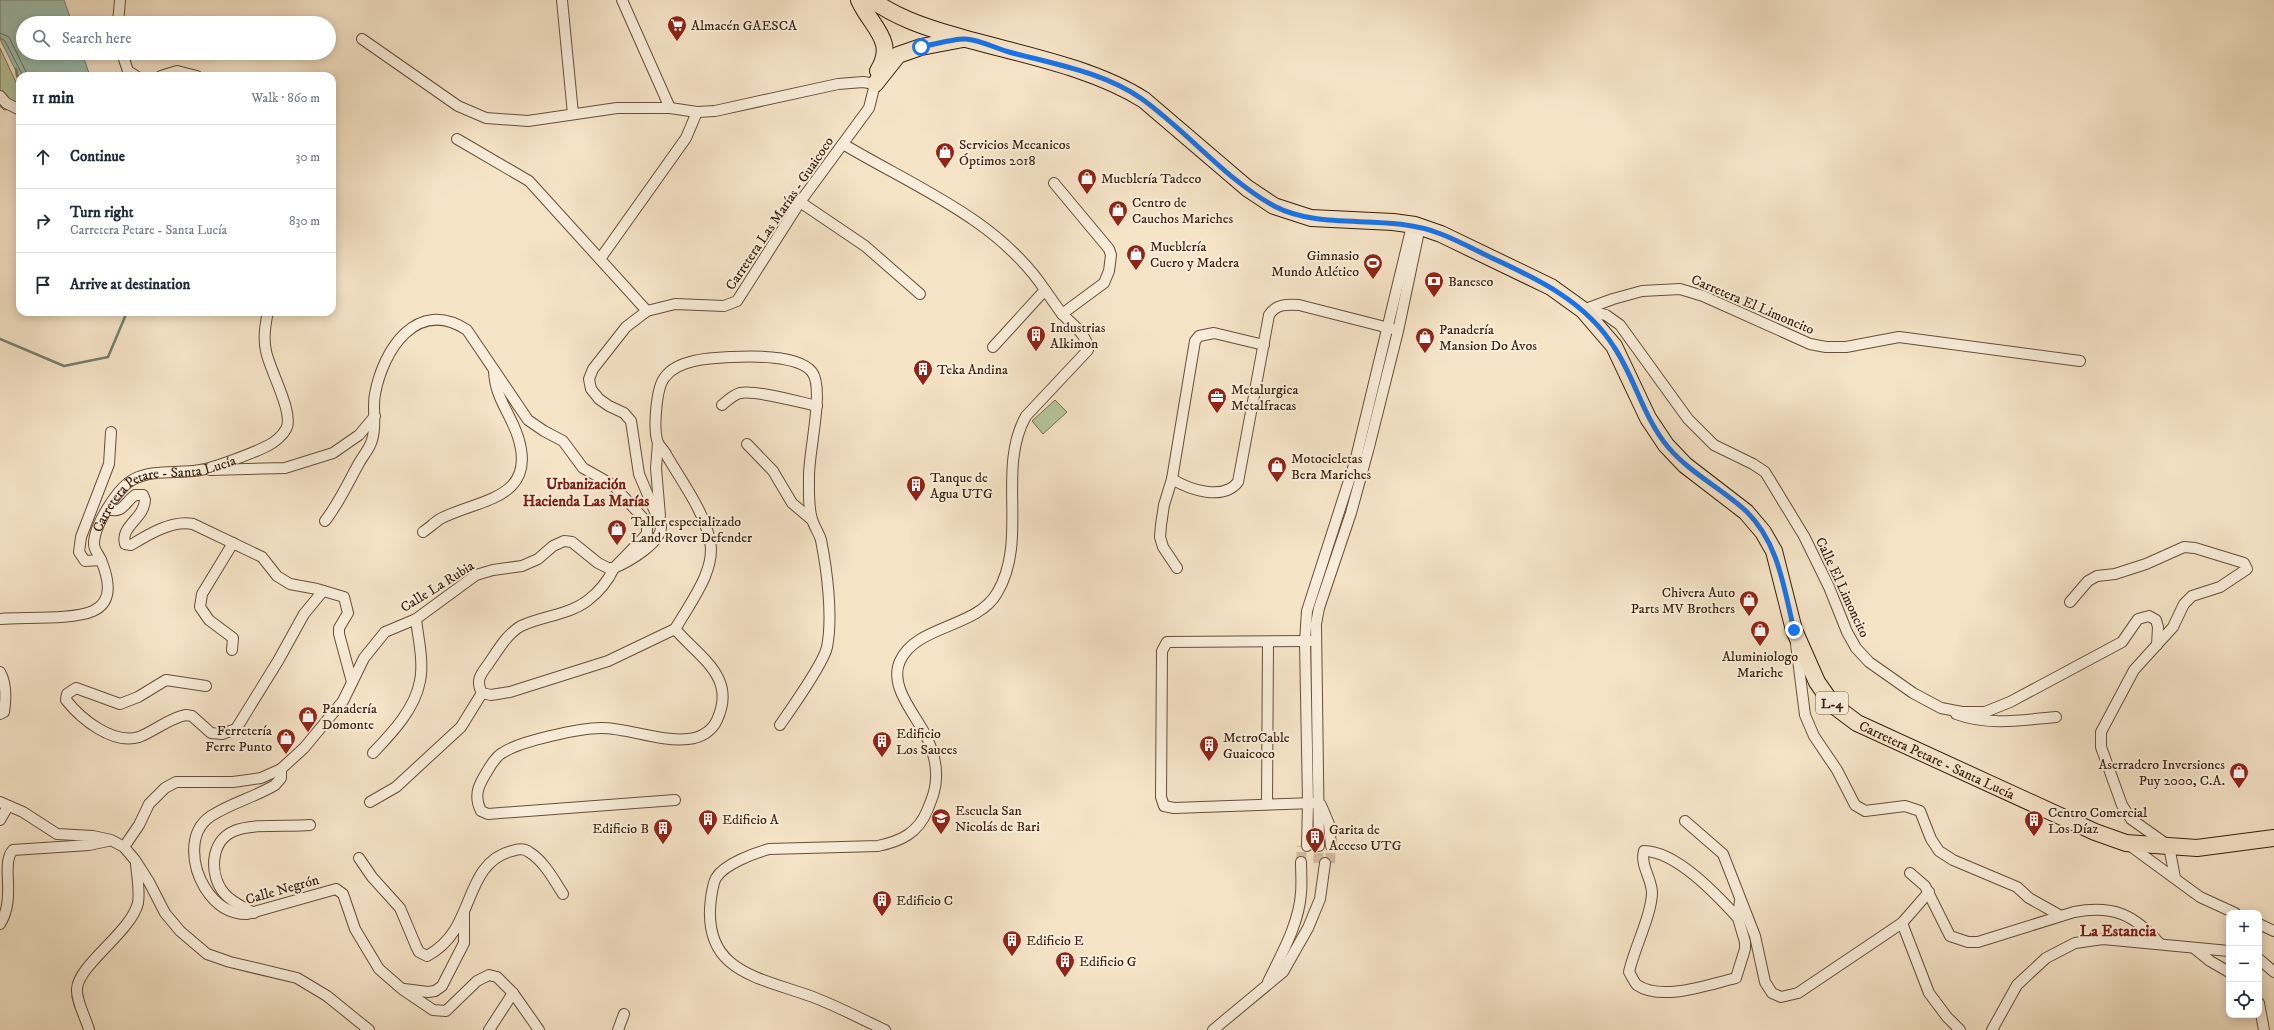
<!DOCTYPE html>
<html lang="en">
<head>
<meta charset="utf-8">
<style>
	body { margin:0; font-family:"IM FELL DW Pica",serif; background:#f6f6f7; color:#1f2937 }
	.controls { position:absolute; right:12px; bottom:12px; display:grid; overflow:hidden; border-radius:8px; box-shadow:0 2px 10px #0003 }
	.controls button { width:36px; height:36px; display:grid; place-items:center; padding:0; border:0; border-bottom:1px solid #e0e1e3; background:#fff; color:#1f2937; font:20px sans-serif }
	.stop { position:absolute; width:12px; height:12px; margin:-9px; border:3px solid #1a73e8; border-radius:50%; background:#fff }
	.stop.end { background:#1a73e8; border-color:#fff; box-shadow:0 1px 4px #0008 }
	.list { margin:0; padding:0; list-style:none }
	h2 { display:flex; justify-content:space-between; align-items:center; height:52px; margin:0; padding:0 16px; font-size:17px }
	h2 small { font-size:13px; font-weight:400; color:#747a83 }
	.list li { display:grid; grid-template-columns:26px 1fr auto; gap:12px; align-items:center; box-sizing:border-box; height:64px; padding:0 16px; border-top:1px solid #e0e1e3 }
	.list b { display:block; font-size:15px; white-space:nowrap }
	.list p { margin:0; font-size:13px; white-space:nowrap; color:#747a83 }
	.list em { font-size:13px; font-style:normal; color:#747a83 }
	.icon { flex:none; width:22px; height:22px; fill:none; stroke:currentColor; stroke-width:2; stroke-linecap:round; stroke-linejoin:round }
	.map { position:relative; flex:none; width:2274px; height:1030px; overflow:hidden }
	.search { position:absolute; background:#fff; box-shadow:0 2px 10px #0003; left:16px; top:16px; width:320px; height:44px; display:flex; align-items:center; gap:10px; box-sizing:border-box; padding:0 14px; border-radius:22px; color:#747a83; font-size:15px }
	.panel { position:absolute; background:#fff; box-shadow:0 2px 10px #0003; left:16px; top:72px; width:320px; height:244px; border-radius:12px }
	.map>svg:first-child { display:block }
	.green { fill:#b6c59a; stroke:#767053 }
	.water { fill:#9ebfaf; stroke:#757e6e }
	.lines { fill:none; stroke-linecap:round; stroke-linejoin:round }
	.shore { stroke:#6a6e5e; stroke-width:1 }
	.stream { stroke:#757e6e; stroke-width:2.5 }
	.street-tunnel { stroke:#d0bca2; stroke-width:10; stroke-dasharray:10 5; stroke-linecap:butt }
	.street-casing { stroke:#674e3b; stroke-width:12 }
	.primary-casing { stroke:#371c0c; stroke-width:18 }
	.street { stroke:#f9eddb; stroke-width:10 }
	.primary { stroke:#f6e4c7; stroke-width:16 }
	.route { stroke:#1a73e8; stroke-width:5 }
	.labels { text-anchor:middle; stroke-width:4; stroke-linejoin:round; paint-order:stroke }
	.shield { fill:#f9eddb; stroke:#715b4a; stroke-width:1 }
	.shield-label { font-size:13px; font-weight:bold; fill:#371c0c }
	.poi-label { font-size:14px; fill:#371c0c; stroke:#f9eddb; text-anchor:start }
	.street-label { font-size:14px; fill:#371c0c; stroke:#f9eddb }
	.neighbourhood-label { font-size:15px; font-weight:bold; fill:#7a1f14; stroke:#f9eddb }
	.quarter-label { font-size:16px; font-weight:bold; fill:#7a1f14; stroke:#f9eddb }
</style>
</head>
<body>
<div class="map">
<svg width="2274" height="1030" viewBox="0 0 2274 1030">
	<rect width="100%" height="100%" fill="#f6e4c7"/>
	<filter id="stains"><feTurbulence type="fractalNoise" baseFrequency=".005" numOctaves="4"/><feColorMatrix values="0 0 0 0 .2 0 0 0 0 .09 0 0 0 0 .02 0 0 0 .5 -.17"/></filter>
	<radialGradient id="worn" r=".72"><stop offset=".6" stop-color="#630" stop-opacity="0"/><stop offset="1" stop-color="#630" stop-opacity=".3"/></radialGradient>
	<g class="green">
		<polygon points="0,48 20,91 20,108 4,110 0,106"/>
		<polygon points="1055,400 1067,412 1043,434 1032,421"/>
	</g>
	<polygon class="water" points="0,0 64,0 72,23 23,23 23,53 82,53 90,76 20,76 20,79 0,39"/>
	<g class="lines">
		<g class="shore">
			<polyline points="0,33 9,37 28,76"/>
			<polyline points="0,38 5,41 23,76"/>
		</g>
		<g class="stream">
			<polyline points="16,69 17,76 20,79"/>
			<polyline points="0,339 64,366 108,357 127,312"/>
		</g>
		<g class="street-tunnel">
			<polyline points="1301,862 1302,846"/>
			<polyline points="1318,863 1319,846"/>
			<polyline points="1330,863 1331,846"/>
		</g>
		<defs>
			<g id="street">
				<polyline points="562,0 573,114"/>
				<polyline points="622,0 670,108"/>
				<polyline points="118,23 120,0"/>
				<polyline points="122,53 128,71 136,76"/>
				<polyline points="161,76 177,71 197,76"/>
				<polyline points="0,96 6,103 20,110"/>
				<polyline points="457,139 529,181 647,311"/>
				<path d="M843,144c70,42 155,75 202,146l-52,57"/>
				<polyline points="800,202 865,246 920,294"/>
				<polyline points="600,259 686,138 697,112"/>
				<polyline points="1045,290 1062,314 1104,283 1109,271 1111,255 1109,249 1054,183"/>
				<polyline points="1583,310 1606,315 1620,325 1688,419 1714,445 1753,464 1765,472 1804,536 1829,587 1847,632 1856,648 1869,662 1913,693 1941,708 1962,712 1985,712 2010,702 2122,642 2138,619 2149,616 2156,620 2158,627 2157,645"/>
				<polyline points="1583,310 1613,299 1642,291 1680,289 1703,296 1810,344 1826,347 1846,347 1899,337 2080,361"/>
				<path d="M722,405c5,-4 11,-10 18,-12 17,-3 59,9 77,13"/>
				<polyline points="658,443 656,468 660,516"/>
				<polyline points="747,444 773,471 792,503 812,520"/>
				<polyline points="210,470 285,468 333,453 359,435 375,416"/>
				<path d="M1172,479c18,11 51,22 66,3l31,-167c7,-11 18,-11 30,-10l94,24"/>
				<path d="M108,509c15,5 16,-6 27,-14h8l2,5c-1,19 -25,26 -20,44l6,1c18,-11 41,-25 62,-21l69,33 15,19 13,8 27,5 27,8 4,16 -9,15v6l13,48"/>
				<path d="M325,521c14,-18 23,-38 34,-58 4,-7 11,-15 13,-23 5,-15 0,-31 3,-46 8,-44 42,-97 92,-64l61,90 16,11 19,10 20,27 30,17 30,33 4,9v7l-33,34c14,-6 48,-25 47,-42l-22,-52 -8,-53 -7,-8 -15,-7 -10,-7 -8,-10 -2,-10 4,-10 33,-42 21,-16 28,-7 49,2 13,-5 63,-99 69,-94 6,-24 -12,-2 -25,2 -123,27 -18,1 -27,-4h-53l-89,13 -42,-3 -28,-12 -96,-67"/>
				<path d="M423,532c6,-4 11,-9 17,-13 38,-20 98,-19 78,-82 -8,-25 -23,-39 -24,-66"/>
				<polyline points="101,560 85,561 79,552 81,537 109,464 111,432"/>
				<path d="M614,568c-6,13 -15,24 -27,33 -19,14 -45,15 -66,25 -14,8 -23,24 -32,37 -8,11 -14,17 -7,30l9,2 19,-3 98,-31 67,-32 5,-8c13,-22 36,-53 30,-80 -6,-30 -28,-59 -43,-85 -2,-5 -7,-9 -9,-13 -5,-13 -2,-56 7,-66 13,-18 46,-19 67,-20 19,-1 67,-2 80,15 13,17 -4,82 -3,106 0,13 -1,32 4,44 2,6 6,11 8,18 6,30 12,77 6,107 -3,16 -36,62 -47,78"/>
				<polyline points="1177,568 1163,547 1160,537 1161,525 1164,505 1172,479 1195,341 1199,336 1214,333 1264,345"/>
				<polyline points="2070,602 2088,581 2097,576 2115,574 2146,564 2184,547 2195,548 2244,563 2247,569 2220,587 2192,596 2184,604 2173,627 2134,670 2101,732 2101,747 2122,805 2131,819 2169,846 2175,878"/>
				<path id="s1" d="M0,619c24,-2 73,1 93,-8 22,-10 15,-34 8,-51 -2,-5 -7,-10 -7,-16 0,-19 24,-57 40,-65 20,-10 45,-5 66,-9 14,-2 56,-18 69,-25 6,-3 14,-10 17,-16 9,-15 -17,-60 -20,-78 -3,-13 -1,-26 2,-39"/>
				<polyline points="1310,641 1167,642 1162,651 1161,797 1164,806 1174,808 1315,803"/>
				<polyline points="1796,644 1805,715 1814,736 1837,770 1855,805 1865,811 1905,806 1920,811 1931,839 1939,851 1953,860 2017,887 2029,898 2061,916"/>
				<polyline points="232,650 233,638 209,620 200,607 202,594 233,543"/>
				<path d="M0,672c7,12 6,27 4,40l-4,2"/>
				<path d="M206,686l-40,-6 -28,17 -18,7 -44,-16 -9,6 -1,6c15,19 47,45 73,37 16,-6 30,-19 47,-22l6,1 19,17 11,1 14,-5 42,-68 26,-47 19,-23"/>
				<path d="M1956,714c32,12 67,6 100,3"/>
				<path d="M373,753c19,-20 42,-44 47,-72 4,-20 -2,-43 -4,-62"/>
				<path d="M281,769v9l-6,7c-20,12 -44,18 -64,31 -24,16 -19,51 -6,72 10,16 23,26 42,26l89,-25 7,5 12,35 24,40 23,20 31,21 13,1 31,-30 12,-6 8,2 16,16 26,37"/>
				<path d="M675,800l-187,14 -7,-3c-8,-16 -2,-27 7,-41 4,-7 9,-15 16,-18 17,-11 76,-24 97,-24 28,0 58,14 87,11 13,-1 24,-8 29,-19 20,-43 -17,-62 -42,-91"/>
				<polyline points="0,802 23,812 57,834 93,836 111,840 124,847 135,860 149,882 165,913 180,931 207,954 230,962 297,978 327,996 369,1030"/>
				<polyline points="370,802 396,787 461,727 482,693"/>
				<polyline points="1267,804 1268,643"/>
				<polyline points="1321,805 1329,824 1331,846"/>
				<polyline points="0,820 8,806"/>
				<polyline points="1685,821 1723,854 1755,936 1765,982 1772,993 1781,997 1798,993 1902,923 1929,892"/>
				<polyline points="2129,845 2200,897 2235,913"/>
				<polyline points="1307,846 1308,803 1305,642 1307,611 1355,462 1410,234 1415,225"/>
				<polyline points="1319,846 1316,624 1319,608 1351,513 1369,447 1398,331 1418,236 1415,225"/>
				<polyline points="124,847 139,825 149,804 165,788 176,782 233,782 261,778 281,769 304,748 343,701 364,658 385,632 416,619 476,575 493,570 522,566 538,559 553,546 564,541 572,542 598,563 608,568 614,568"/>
				<path d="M359,858l13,19 28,31 16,38 3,6 8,4c11,-6 20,-14 27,-25 18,-27 20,-71 58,-80 6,-2 12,-3 17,1 15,9 25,28 34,42"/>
				<path d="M1910,873l15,13 25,50 18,6h10l96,-30c39,-7 60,2 86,32"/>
				<path d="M254,913c-9,-5 -23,-11 -30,-20 -15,-18 -14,-52 10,-62 18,-8 55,-4 76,-6"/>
				<path d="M1738,918c-21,-23 -62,-67 -94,-67 -4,14 7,26 8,41 0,22 -18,57 -23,80 2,3 5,10 8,13 25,17 73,-1 99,-7l9,-29v-7l-7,-24 2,-17"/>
				<polyline points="1902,923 1929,993 1947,1017 1960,1030"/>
				<path d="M0,924c17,-27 0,-60 13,-74l76,-5 19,-4"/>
				<polyline points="2259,924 2274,931"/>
				<polyline points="2194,948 2210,961 2229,972"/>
				<polyline points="2259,959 2274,972"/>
				<path d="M1268,982c13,-27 31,-58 33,-89 1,-10 0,-21 0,-31"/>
				<polyline points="404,989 428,992 435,991 442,986 464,943 464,913"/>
				<polyline points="2259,1003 2264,1030"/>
				<path d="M89,1030c-3,-12 -13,-29 -12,-41 1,-24 54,-57 61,-86 2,-13 -1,-27 -2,-39"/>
				<polyline points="489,1030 513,993"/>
				<polyline points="618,1030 624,1014"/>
				<path d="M885,1030c-24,-11 -48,-24 -72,-33 -55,-20 -112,-25 -102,-99 1,-6 2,-15 5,-20 8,-14 39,-25 53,-29l109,-3c23,-5 40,-13 49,-35 5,-12 10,-24 9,-38 0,-11 -4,-24 -9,-35 -10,-22 -39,-51 -27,-77 16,-36 77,-33 97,-68 32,-53 -1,-124 29,-177l62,-66c0,-15 -16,-26 -26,-36"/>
				<polyline points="1213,1030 1283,972 1308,928 1320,899 1325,863"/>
				<polyline points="1992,1030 2017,985 2046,958 2075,943 2103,939 2229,951"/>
			</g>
			<g id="primary">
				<path d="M859,0c12,27 38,41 19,71"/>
				<path id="s2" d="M872,0c24,17 50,26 77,34 63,19 140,31 195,66l103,88 27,18 37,12 82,4 22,3 26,9 110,53 32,23 31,36 34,72 18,27 19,20 61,47 17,20 11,19 20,79 23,52 16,23 24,18 238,109 31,11 71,5 77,-10"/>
				<polyline points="875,84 898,55 921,47 963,39"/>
			</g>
		</defs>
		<use href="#street" class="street-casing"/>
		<use href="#primary" class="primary-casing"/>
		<use href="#street" class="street"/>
		<use href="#primary" class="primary"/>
	</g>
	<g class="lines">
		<path class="route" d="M921,47c10,-2 35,-9 45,-8 14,1 29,9 43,13 45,12 94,20 133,47 46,33 83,80 132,107 50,26 112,6 167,28 18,7 34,16 51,24 46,21 94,44 122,89 21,31 29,70 54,100 22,26 53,41 78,64 33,32 38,78 48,119"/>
	</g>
	<defs>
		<symbol id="supermarket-pin" viewBox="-11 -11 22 30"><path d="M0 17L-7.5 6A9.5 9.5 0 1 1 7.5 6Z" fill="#8f2418" stroke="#f9eddb"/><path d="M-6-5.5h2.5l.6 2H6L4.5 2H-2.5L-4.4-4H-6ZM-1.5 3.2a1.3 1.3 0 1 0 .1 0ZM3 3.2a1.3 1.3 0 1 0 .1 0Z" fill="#fff"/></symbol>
		<symbol id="shop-pin" viewBox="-11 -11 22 30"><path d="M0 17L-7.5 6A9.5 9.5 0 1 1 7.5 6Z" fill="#8f2418" stroke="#f9eddb"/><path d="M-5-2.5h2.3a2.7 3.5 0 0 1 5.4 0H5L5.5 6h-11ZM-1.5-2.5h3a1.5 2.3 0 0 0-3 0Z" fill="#fff"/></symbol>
		<symbol id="stadium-pin" viewBox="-11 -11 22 30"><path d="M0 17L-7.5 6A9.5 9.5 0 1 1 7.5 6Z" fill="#8f2418" stroke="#f9eddb"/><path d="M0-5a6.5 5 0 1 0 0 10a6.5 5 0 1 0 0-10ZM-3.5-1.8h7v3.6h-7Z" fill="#fff"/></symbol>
		<symbol id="bank-pin" viewBox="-11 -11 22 30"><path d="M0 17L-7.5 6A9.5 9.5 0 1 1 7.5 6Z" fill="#8f2418" stroke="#f9eddb"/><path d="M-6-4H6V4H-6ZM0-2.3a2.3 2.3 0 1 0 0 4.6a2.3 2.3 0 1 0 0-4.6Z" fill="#fff"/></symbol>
		<symbol id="building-pin" viewBox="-11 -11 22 30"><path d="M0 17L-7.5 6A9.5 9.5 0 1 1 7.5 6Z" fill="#8f2418" stroke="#f9eddb"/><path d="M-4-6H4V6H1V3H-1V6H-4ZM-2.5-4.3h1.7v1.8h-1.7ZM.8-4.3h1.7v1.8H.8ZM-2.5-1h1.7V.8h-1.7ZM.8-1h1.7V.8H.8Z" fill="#fff"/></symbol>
		<symbol id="office-pin" viewBox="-11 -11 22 30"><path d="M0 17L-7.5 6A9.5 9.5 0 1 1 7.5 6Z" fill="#8f2418" stroke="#f9eddb"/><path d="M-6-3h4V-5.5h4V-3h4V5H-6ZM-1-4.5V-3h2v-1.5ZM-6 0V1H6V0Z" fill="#fff"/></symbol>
		<symbol id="school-pin" viewBox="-11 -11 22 30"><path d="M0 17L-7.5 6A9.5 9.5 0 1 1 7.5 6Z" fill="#8f2418" stroke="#f9eddb"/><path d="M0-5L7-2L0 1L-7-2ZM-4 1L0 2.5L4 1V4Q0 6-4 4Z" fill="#fff"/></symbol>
	</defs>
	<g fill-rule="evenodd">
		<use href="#supermarket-pin" x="666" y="14" width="22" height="30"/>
		<use href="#shop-pin" x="934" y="141" width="22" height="30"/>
		<use href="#shop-pin" x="1076" y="167" width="22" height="30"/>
		<use href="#shop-pin" x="1107" y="199" width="22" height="30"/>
		<use href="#shop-pin" x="1125" y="243" width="22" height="30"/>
		<use href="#stadium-pin" x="1362" y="252" width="22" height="30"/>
		<use href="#bank-pin" x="1423" y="270" width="22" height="30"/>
		<use href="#building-pin" x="1025" y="324" width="22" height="30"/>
		<use href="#shop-pin" x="1414" y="326" width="22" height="30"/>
		<use href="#building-pin" x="912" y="358" width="22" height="30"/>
		<use href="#office-pin" x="1206" y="386" width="22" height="30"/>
		<use href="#shop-pin" x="1266" y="455" width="22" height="30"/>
		<use href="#building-pin" x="905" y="474" width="22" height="30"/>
		<use href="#shop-pin" x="606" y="518" width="22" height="30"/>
		<use href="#shop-pin" x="1738" y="589" width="22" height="30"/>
		<use href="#shop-pin" x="1749" y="619" width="22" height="30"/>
		<use href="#shop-pin" x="297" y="705" width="22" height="30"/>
		<use href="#shop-pin" x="275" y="727" width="22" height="30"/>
		<use href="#building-pin" x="871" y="730" width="22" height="30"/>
		<use href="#building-pin" x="1198" y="734" width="22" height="30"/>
		<use href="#shop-pin" x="2228" y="761" width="22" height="30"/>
		<use href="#school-pin" x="930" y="807" width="22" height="30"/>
		<use href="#building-pin" x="697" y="808" width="22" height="30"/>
		<use href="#building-pin" x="2023" y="809" width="22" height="30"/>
		<use href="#building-pin" x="652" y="817" width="22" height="30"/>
		<use href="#building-pin" x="1304" y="826" width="22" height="30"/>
		<use href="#building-pin" x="871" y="889" width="22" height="30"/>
		<use href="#building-pin" x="1001" y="929" width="22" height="30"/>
		<use href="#building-pin" x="1054" y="950" width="22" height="30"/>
	</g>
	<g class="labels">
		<rect class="shield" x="1816" y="692" width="32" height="22" rx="3"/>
		<g class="shield-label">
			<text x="1832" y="708">L-4</text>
		</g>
		<g class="poi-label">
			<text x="691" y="30">Almacén GAESCA</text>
			<text x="959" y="149">Servicios Mecanicos<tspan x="959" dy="16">Óptimos 2018</tspan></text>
			<text x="1101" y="183">Mueblería Tadeco</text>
			<text x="1132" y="207">Centro de<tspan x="1132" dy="16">Cauchos Mariches</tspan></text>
			<text x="1150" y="251">Mueblería<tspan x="1150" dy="16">Cuero y Madera</tspan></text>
			<text x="1359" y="260" text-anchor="end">Gimnasio<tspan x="1359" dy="16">Mundo Atlético</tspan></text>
			<text x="1448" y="286">Banesco</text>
			<text x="1050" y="332">Industrias<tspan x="1050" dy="16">Alkimon</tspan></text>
			<text x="1439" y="334">Panadería<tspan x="1439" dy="16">Mansion Do Avos</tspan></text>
			<text x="937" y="374">Teka Andina</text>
			<text x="1231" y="394">Metalurgica<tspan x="1231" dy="16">Metalfracas</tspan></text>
			<text x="1291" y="463">Motocicletas<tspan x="1291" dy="16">Bera Mariches</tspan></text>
			<text x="930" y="482">Tanque de<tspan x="930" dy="16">Agua UTG</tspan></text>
			<text x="631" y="526">Taller especializado<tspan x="631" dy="16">Land Rover Defender</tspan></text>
			<text x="1735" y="597" text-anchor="end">Chivera Auto<tspan x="1735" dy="16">Parts MV Brothers</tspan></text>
			<text x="1760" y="661" text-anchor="middle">Aluminiologo<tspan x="1760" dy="16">Mariche</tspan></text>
			<text x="322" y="713">Panadería<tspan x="322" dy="16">Domonte</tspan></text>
			<text x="272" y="735" text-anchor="end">Ferretería<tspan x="272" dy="16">Ferre Punto</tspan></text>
			<text x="896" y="738">Edificio<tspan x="896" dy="16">Los Sauces</tspan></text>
			<text x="1223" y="742">MetroCable<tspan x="1223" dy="16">Guaicoco</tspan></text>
			<text x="2225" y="769" text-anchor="end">Aserradero Inversiones<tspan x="2225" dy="16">Puy 2000, C.A.</tspan></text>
			<text x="955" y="815">Escuela San<tspan x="955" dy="16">Nicolás de Bari</tspan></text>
			<text x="2048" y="817">Centro Comercial<tspan x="2048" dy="16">Los Díaz</tspan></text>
			<text x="722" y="824">Edificio A</text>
			<text x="649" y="833" text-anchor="end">Edificio B</text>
			<text x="1329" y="834">Garita de<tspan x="1329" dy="16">Acceso UTG</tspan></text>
			<text x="896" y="905">Edificio C</text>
			<text x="1026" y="945">Edificio E</text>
			<text x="1079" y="966">Edificio G</text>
		</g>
		<g class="street-label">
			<text transform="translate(779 213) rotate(-56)" y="5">Carretera Las Marías - Guaicoco</text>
			<text transform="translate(1753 304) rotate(23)" y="5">Carretera El Limoncito</text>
			<text dy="5" stroke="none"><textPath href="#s1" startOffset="267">Carretera Petare - Santa Lucía</textPath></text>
			<text transform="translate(437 586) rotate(-32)" y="5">Calle La Rubia</text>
			<text transform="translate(1843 587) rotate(65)" y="5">Calle El Limoncito</text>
			<text dy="5" stroke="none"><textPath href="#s2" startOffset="1388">Carretera Petare - Santa Lucía</textPath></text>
			<text transform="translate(282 889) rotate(-16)" y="5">Calle Negrón</text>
		</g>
		<g class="neighbourhood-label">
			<text x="586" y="489">Urbanización<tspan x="586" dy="17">Hacienda Las Marías</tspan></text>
		</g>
		<g class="quarter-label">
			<text x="2118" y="936">La Estancia</text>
		</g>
	</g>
	<rect width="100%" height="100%" filter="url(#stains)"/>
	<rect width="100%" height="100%" fill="url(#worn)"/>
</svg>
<div class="controls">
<button>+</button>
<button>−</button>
<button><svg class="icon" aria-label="locate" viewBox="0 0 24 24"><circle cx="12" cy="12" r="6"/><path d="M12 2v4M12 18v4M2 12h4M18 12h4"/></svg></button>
</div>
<div class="stop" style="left:921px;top:47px"></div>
<div class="stop end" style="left:1794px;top:630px"></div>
<div class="search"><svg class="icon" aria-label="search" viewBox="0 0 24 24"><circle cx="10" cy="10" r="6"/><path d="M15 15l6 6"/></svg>Search here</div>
<section class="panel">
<h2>11 min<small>Walk · 860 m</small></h2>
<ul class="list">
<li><svg class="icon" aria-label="ahead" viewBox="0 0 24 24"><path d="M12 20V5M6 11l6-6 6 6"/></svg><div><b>Continue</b></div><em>30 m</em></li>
<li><svg class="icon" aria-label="right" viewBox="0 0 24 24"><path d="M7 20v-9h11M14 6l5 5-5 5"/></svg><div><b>Turn right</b><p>Carretera Petare - Santa Lucía</p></div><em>830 m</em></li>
<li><svg class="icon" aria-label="arrive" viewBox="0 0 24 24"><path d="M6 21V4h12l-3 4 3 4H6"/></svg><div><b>Arrive at destination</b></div></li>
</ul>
</section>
</div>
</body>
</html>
